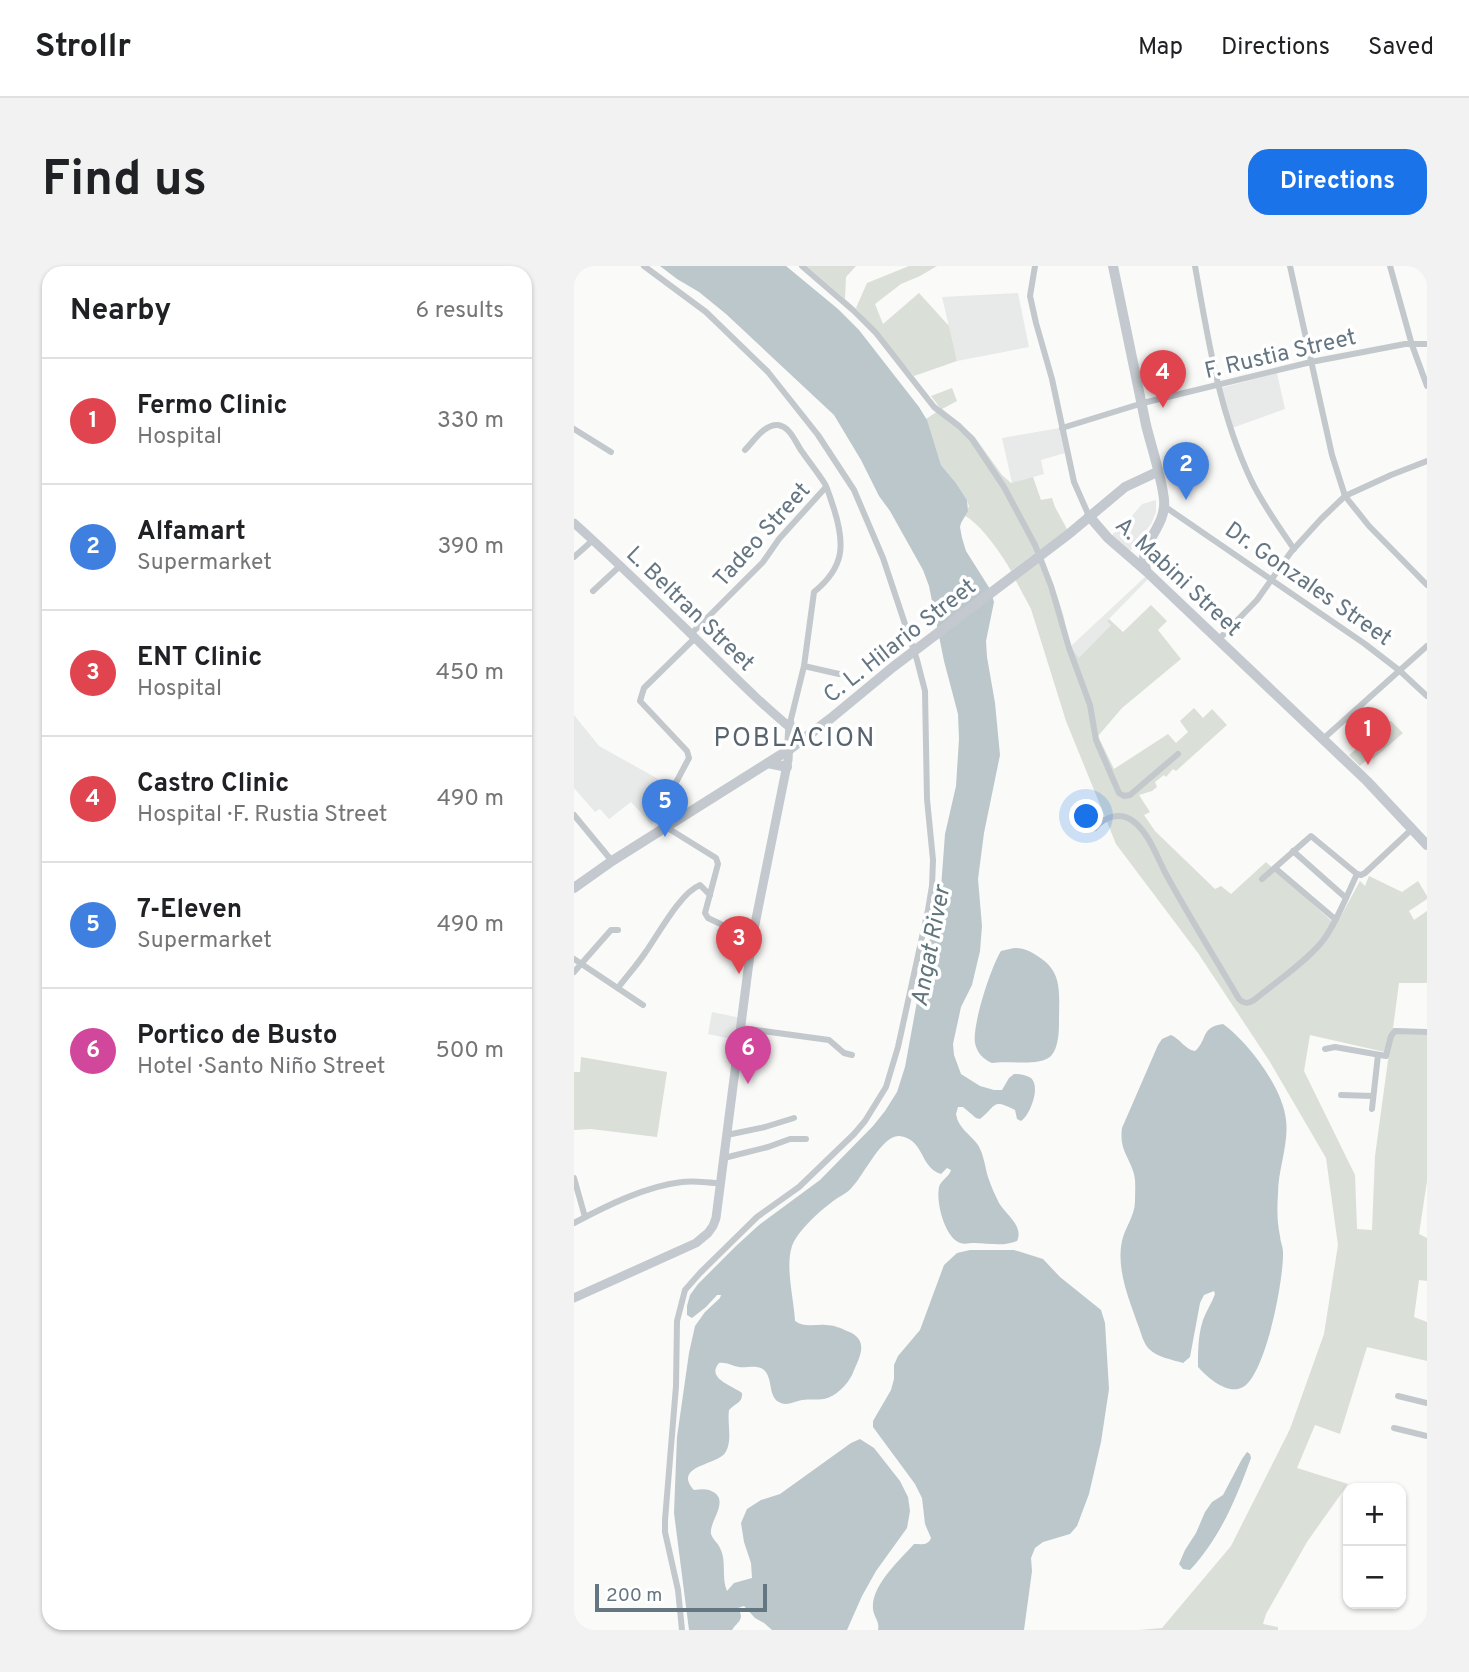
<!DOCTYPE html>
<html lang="en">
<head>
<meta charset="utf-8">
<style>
	body { margin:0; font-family:Overpass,sans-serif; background:#f2f2f2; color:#202124 }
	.controls { position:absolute; right:21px; bottom:21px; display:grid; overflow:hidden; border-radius:14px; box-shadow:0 2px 5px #0004 }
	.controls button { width:63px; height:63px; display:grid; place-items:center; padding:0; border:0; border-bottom:2px solid #e0e0e0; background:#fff; color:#202124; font:35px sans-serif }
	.scale { position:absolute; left:21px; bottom:18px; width:172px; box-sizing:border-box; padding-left:7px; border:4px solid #657683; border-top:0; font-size:19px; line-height:24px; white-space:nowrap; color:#657683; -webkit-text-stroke:5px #fff; paint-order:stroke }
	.you { position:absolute; left:513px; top:551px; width:24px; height:24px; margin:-18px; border:5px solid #fff; border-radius:50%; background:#1a73e8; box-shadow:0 0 0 10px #1a73e833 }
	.badge { display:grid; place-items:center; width:46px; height:46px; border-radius:50%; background:#1a73e8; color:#fff; font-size:23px; font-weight:700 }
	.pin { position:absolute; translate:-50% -58px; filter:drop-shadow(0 2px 4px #0008) }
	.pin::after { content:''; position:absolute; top:37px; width:24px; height:21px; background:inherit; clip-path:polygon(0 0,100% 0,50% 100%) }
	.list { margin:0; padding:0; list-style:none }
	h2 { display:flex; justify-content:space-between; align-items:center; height:91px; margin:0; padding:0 28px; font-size:30px }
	h2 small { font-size:23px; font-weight:400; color:#757577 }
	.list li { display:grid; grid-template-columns:46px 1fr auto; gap:21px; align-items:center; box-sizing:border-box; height:126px; padding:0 28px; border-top:2px solid #e0e0e0 }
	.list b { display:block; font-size:26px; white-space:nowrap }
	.list p { margin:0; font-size:23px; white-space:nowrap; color:#757577 }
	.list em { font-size:23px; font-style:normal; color:#757577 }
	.map { position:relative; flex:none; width:853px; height:1364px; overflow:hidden; border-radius:21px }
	header { display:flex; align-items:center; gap:42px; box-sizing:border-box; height:98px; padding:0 35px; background:#fff; border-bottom:2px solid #e0e0e0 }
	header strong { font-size:33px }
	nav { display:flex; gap:38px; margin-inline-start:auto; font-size:24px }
	.intro { display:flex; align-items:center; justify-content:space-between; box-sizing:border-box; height:168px; padding:0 42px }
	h1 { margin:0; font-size:49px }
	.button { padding:18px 32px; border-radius:21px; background:#1a73e8; color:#fff; font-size:24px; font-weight:700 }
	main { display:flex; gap:42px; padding:0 42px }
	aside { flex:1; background:#fff; border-radius:21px; box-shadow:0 2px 5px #0004 }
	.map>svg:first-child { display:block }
	.built { fill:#e8e9e9 }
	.green { fill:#dadfd7; fill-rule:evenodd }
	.water { fill:#bbc7cb }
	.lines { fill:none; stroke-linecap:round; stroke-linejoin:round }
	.street { stroke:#c3c8cc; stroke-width:6 }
	.secondary { stroke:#c3c9ce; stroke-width:9 }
	.primary { stroke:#c3c9ce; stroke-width:10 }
	.labels { text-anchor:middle; stroke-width:7; stroke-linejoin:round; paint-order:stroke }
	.street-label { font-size:23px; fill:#657683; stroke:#fff }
	.water-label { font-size:24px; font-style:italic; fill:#60757c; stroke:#fff }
	.quarter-label { font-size:26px; letter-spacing:2px; fill:#57646e; stroke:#fff }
</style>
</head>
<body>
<header>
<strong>Strollr</strong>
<nav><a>Map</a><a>Directions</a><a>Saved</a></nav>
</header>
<div class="intro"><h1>Find us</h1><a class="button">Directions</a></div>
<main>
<aside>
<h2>Nearby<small>6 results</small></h2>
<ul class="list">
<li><span class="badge" style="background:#e0444e">1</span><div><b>Fermo Clinic</b><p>Hospital</p></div><em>330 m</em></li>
<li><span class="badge" style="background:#3f7fe0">2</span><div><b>Alfamart</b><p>Supermarket</p></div><em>390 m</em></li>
<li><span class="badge" style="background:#e0444e">3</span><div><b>ENT Clinic</b><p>Hospital</p></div><em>450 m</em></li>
<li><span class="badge" style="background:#e0444e">4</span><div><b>Castro Clinic</b><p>Hospital · F. Rustia Street</p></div><em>490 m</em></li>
<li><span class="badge" style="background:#3f7fe0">5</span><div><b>7-Eleven</b><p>Supermarket</p></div><em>490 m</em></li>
<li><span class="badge" style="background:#d1479c">6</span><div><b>Portico de Busto</b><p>Hotel · Santo Niño Street</p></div><em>500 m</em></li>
</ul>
</aside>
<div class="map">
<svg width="853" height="1364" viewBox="0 0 853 1364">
	<rect width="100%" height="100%" fill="#fafaf8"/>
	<g class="built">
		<polygon points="444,27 455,81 383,95 368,31"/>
		<polygon points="703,107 711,143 658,162 647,122"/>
		<polygon points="486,162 491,187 467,194 470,208 438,217 428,172"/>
		<polygon points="582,234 582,246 577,258 555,286 536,271 558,250 568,238"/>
		<polygon points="571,311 574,313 534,354 537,359 505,393 496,381"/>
		<polygon points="0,449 25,480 95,519 78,559 57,536 35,553 26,543 21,546 0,522"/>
		<polygon points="138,746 167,752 162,774 134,768"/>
	</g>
	<g class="green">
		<polygon points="233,0 282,0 272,11 271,33"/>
		<polygon points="335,0 363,0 346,10 327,18 301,38 309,58 345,27 375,60 383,95 340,110 282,42 293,17"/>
		<path d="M378,122l5,13 -15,8 32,27 28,39 9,8 22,-6 8,23 11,-2 3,9 12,22 -56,42c-8,-15 -31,-48 -46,-55l4,-10 -2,-6 -11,-17 -15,-18 -15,-46 15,-10 -10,-13z"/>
		<path d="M469,291c6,18 14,36 19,54 7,22 1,27 17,47l32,-33 -4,-4 2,-2 14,13 28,-27 16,16 -9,9 23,29 -59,49 -24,28 16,33 54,-35 8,9 12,-11 -8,-11 14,-13 9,10 9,-9 15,16 -51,46 -3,-2 -7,8 -2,-2 -9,7 2,5 -5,4 -13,4 11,17 -6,3 11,16 60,58 6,-3 10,8 35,-32 70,63 24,-44 5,5 4,-10 33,16 16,-11 9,15v3l-18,12 5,9 13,-9v72h-28l-6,45 34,2v151l-8,53 8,4v43l-8,-1 -5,37 13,5v39l-60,-14 -27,87 -25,-9 -18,43 51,16 -41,58 -41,72 -3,10 15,3v3h-139l23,-2 69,-82 59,-117 34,-95 14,-89 -12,-87 -56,-96 -72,-109 -82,-109 -50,-123 -35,-112 -16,-30zM736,769l79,18 -14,103 -3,74 -15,-1 -2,-54 -51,-104z"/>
		<polygon points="817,455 829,467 799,493 796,491 786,500 775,489"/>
		<polygon points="7,791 93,806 83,871 17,863 0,864 0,806 6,806"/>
	</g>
	<g class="water">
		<path d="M86,0h126l52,43 21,21 60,77 8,13 14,45 15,18 11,17 1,11 -7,12 -1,4 2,11 4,13 24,38 4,13 -8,39 1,16 8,46 5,52 -16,78 -6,46 4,47 -2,25 -8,34 -11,22 -8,37 1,11 7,19 19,12 14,4h8l7,-12 5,-4c5,0 12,1 17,4 10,9 -1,37 -10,43l-4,-2 -2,-9c-24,-12 -18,-4 -35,9l-4,-1 -13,-11h-5l-2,7c2,14 14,20 22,31 6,10 7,22 10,32 3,9 7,18 11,26 7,12 25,23 18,38 -14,6 -28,2 -43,2 -5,0 -11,2 -16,-1 -14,-8 -22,-40 -19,-55 2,-7 10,-10 12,-17l-4,-2 -6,6c-22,-7 -16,-35 -42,-38 -17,-1 -35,39 -46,50 -4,6 -11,9 -17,13 -14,10 -38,31 -44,47 -7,21 2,53 3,75 10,7 20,3 31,4 7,0 15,3 21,6 24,9 12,27 5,44 -5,10 -17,22 -28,24 -7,1 -15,0 -22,1 -7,1 -14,6 -21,3 -15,-5 -6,-28 -20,-35 -8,-3 -14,0 -22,-1 -7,-1 -12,-5 -20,-4 -13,15 12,22 23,30 1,10 -7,10 -13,17 -2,14 4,31 -4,43 -8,12 -53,13 -31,37 8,-1 14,-2 21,3 13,10 -6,29 -4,41 2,6 7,9 9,14 7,13 1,29 7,43l7,-8 18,-5 -1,-15 -7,-21 -3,-19 6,-14 14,-9 19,-6 71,-51 9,-4 14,9 26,33 8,16 2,14 -3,17 -31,43 -14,25 -15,34h-75l-8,-7 -9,-5 -11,-12 -6,2c7,12 0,13 -6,22h-43l-15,-117 3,-76 12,-84 6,-27 10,-14 15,-14 1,-3h-4l-11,12 -14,11 -5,-3v-9l3,-11 8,-11 38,-38 23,-21 61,-45 53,-54 12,-15 12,-19 8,-25 15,-82 21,-97 4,-54 11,-48 3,-47 -1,-25 -14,-53 -15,-75 -6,-16 -33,-59 -11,-15 -18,-36 -27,-45 -108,-101 -27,-22 -22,-13z"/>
		<path d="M440,682c10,0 16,3 25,9 24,15 20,37 20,62 0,11 0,28 -8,37 -11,11 -44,4 -59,7 -9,-4 -15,-10 -17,-20 -3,-18 16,-76 26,-92z"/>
		<path d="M649,758c25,18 60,64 63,96 3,24 -8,49 -8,74 -1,14 -1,28 2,42 0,5 3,10 3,16 1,26 -17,122 -40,135 -15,9 -36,-10 -45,-20 0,-16 0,-32 5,-47 3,-9 9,-17 12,-26l-1,-3 -10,4 -4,8 -10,54 -7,6c-10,-3 -26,-6 -34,-14 -6,-6 -8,-17 -11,-24 -9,-26 -22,-56 -16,-84 3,-14 13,-25 13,-40 0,-9 1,-19 -1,-27 -5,-18 -15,-24 -12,-46l36,-83 4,-6 9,-4c9,4 15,15 24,16 13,-11 5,-24 28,-27z"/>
		<path d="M396,984h44l29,9 17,18 41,33 4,13 4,66 -8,53 -12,52 -12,32 -7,8 -27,8 -8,6 -4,10 1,13 -8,59h-146c2,-9 -4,-12 -5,-21 -2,-24 27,-49 41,-65 7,0 14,2 17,-6l-6,-14 -3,-26 -7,-14 -42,-57v-6l18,-31 3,-11v-14l4,-9 22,-26 24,-65 13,-12z"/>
		<path d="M673,1186l3,2 1,4c-15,41 -31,80 -61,112l-7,-1 -4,-5 6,-14 11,-17 9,-21 7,-10 11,-7 19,-36z"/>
	</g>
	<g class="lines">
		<g class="street">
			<polyline points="70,0 132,46 194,106 244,169 280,224 309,292 343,394 351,425 353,533 359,594 358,620 354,644 324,781 312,821 291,855 280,868 225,921 183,951 126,1007 111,1024 103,1055 102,1120 91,1254 91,1266 104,1324 108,1364"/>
			<polyline points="228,0 280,45 302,67 360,141 385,160 398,173 430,221 461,279 477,320 495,382 516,439 522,474 545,527 550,530 556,529 604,488"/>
			<polyline points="461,0 456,30 462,57 478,113 500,216 515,250"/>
			<path d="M621,0c13,73 24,146 56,214 12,25 28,47 43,69"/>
			<polyline points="716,0 758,189 771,230 795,260 853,319"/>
			<polyline points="816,0 838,79 853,120"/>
			<polyline points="488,162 569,137 737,96 831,78 853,78"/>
			<polyline points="0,163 37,186"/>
			<path d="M171,184c9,-9 19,-26 33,-25 13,2 18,19 25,28 7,10 15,20 22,31 4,8 6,17 9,25 11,35 11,58 -20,83l-10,74 -14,57"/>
			<polyline points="590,240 791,378 826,405 853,430"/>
			<polyline points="0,291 19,274"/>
			<polyline points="19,325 46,300"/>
			<polyline points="117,368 189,296 205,273 252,221"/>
			<path d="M121,372l-51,50 -4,13 47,50 2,7 -25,47c-3,9 -2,14 2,22l50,31 2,6 -13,49 3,5 44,21"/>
			<polyline points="645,373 683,334 717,286 747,253 771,230 817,209 853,195"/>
			<polyline points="230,400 265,408"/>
			<polyline points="749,473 853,380"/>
			<polyline points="0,549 38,595"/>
			<path d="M521,562c10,-12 25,-16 38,-7 17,13 24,37 34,55 23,42 48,82 72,123 5,5 9,5 15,1 22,-18 48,-35 67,-57 14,-17 26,-48 36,-69"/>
			<polyline points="719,585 772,632"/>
			<polyline points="701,602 761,653"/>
			<polyline points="783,608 787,609 791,607 838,563"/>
			<polyline points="688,613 737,570 783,608"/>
			<polyline points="0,693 69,739"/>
			<polyline points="0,706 37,664 44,664"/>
			<path d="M44,722c9,-12 19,-23 27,-35 13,-18 35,-60 55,-68l10,10"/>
			<polyline points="167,762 255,774 270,787 278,789"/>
			<polyline points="751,783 761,781 812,790 817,770 821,765 853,766"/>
			<polyline points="767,829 799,830"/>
			<polyline points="798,843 804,789"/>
			<polyline points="153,869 191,861 220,852"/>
			<polyline points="150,892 194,881 216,873 232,873"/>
			<polyline points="0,912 11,951"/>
			<path d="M0,957c32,-17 72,-37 108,-41 12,-2 26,1 39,1"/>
			<polyline points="824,1130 853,1137"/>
			<polyline points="820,1162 853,1170"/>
		</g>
		<g class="secondary">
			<path d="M0,257c39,35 77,72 114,108 38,37 74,75 115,107"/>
			<polyline points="0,1032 122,977 134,967 139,960 142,952 178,673 214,494 216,457"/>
		</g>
		<g class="primary">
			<path d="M539,0c11,53 22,106 33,159 6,24 15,50 18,74 3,30 -28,45 -18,70"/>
			<polyline points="515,250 534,272 572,305 793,515 853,579"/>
			<polyline points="194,497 213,501"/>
			<polyline points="0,622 38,595 216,483 256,453 319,401 496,267 551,221 583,206"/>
		</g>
	</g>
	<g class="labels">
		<g class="street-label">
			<text transform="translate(706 87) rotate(-13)" y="8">F. Rustia Street</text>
			<text transform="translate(187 268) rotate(-48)" y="8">Tadeo Street</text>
			<text transform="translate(605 310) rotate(43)" y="8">A. Mabini Street</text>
			<text transform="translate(735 317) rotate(35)" y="8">Dr. Gonzales Street</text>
			<text transform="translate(117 342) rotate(44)" y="8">L. Beltran Street</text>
			<text transform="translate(325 374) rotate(-38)" y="8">C. L. Hilario Street</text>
		</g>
		<g class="water-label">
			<text transform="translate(356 680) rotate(-79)" y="8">Angat River</text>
		</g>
		<g class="quarter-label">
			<text x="221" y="480">POBLACION</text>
		</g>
	</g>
</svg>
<div class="controls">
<button>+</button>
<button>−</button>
</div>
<div class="scale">200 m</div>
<div class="you"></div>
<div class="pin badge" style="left:794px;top:499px;background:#e0444e">1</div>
<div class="pin badge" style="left:612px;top:234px;background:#3f7fe0">2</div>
<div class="pin badge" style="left:165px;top:708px;background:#e0444e">3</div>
<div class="pin badge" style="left:589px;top:142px;background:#e0444e">4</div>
<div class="pin badge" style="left:91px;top:571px;background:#3f7fe0">5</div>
<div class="pin badge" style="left:174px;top:818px;background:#d1479c">6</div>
</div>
</main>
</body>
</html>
